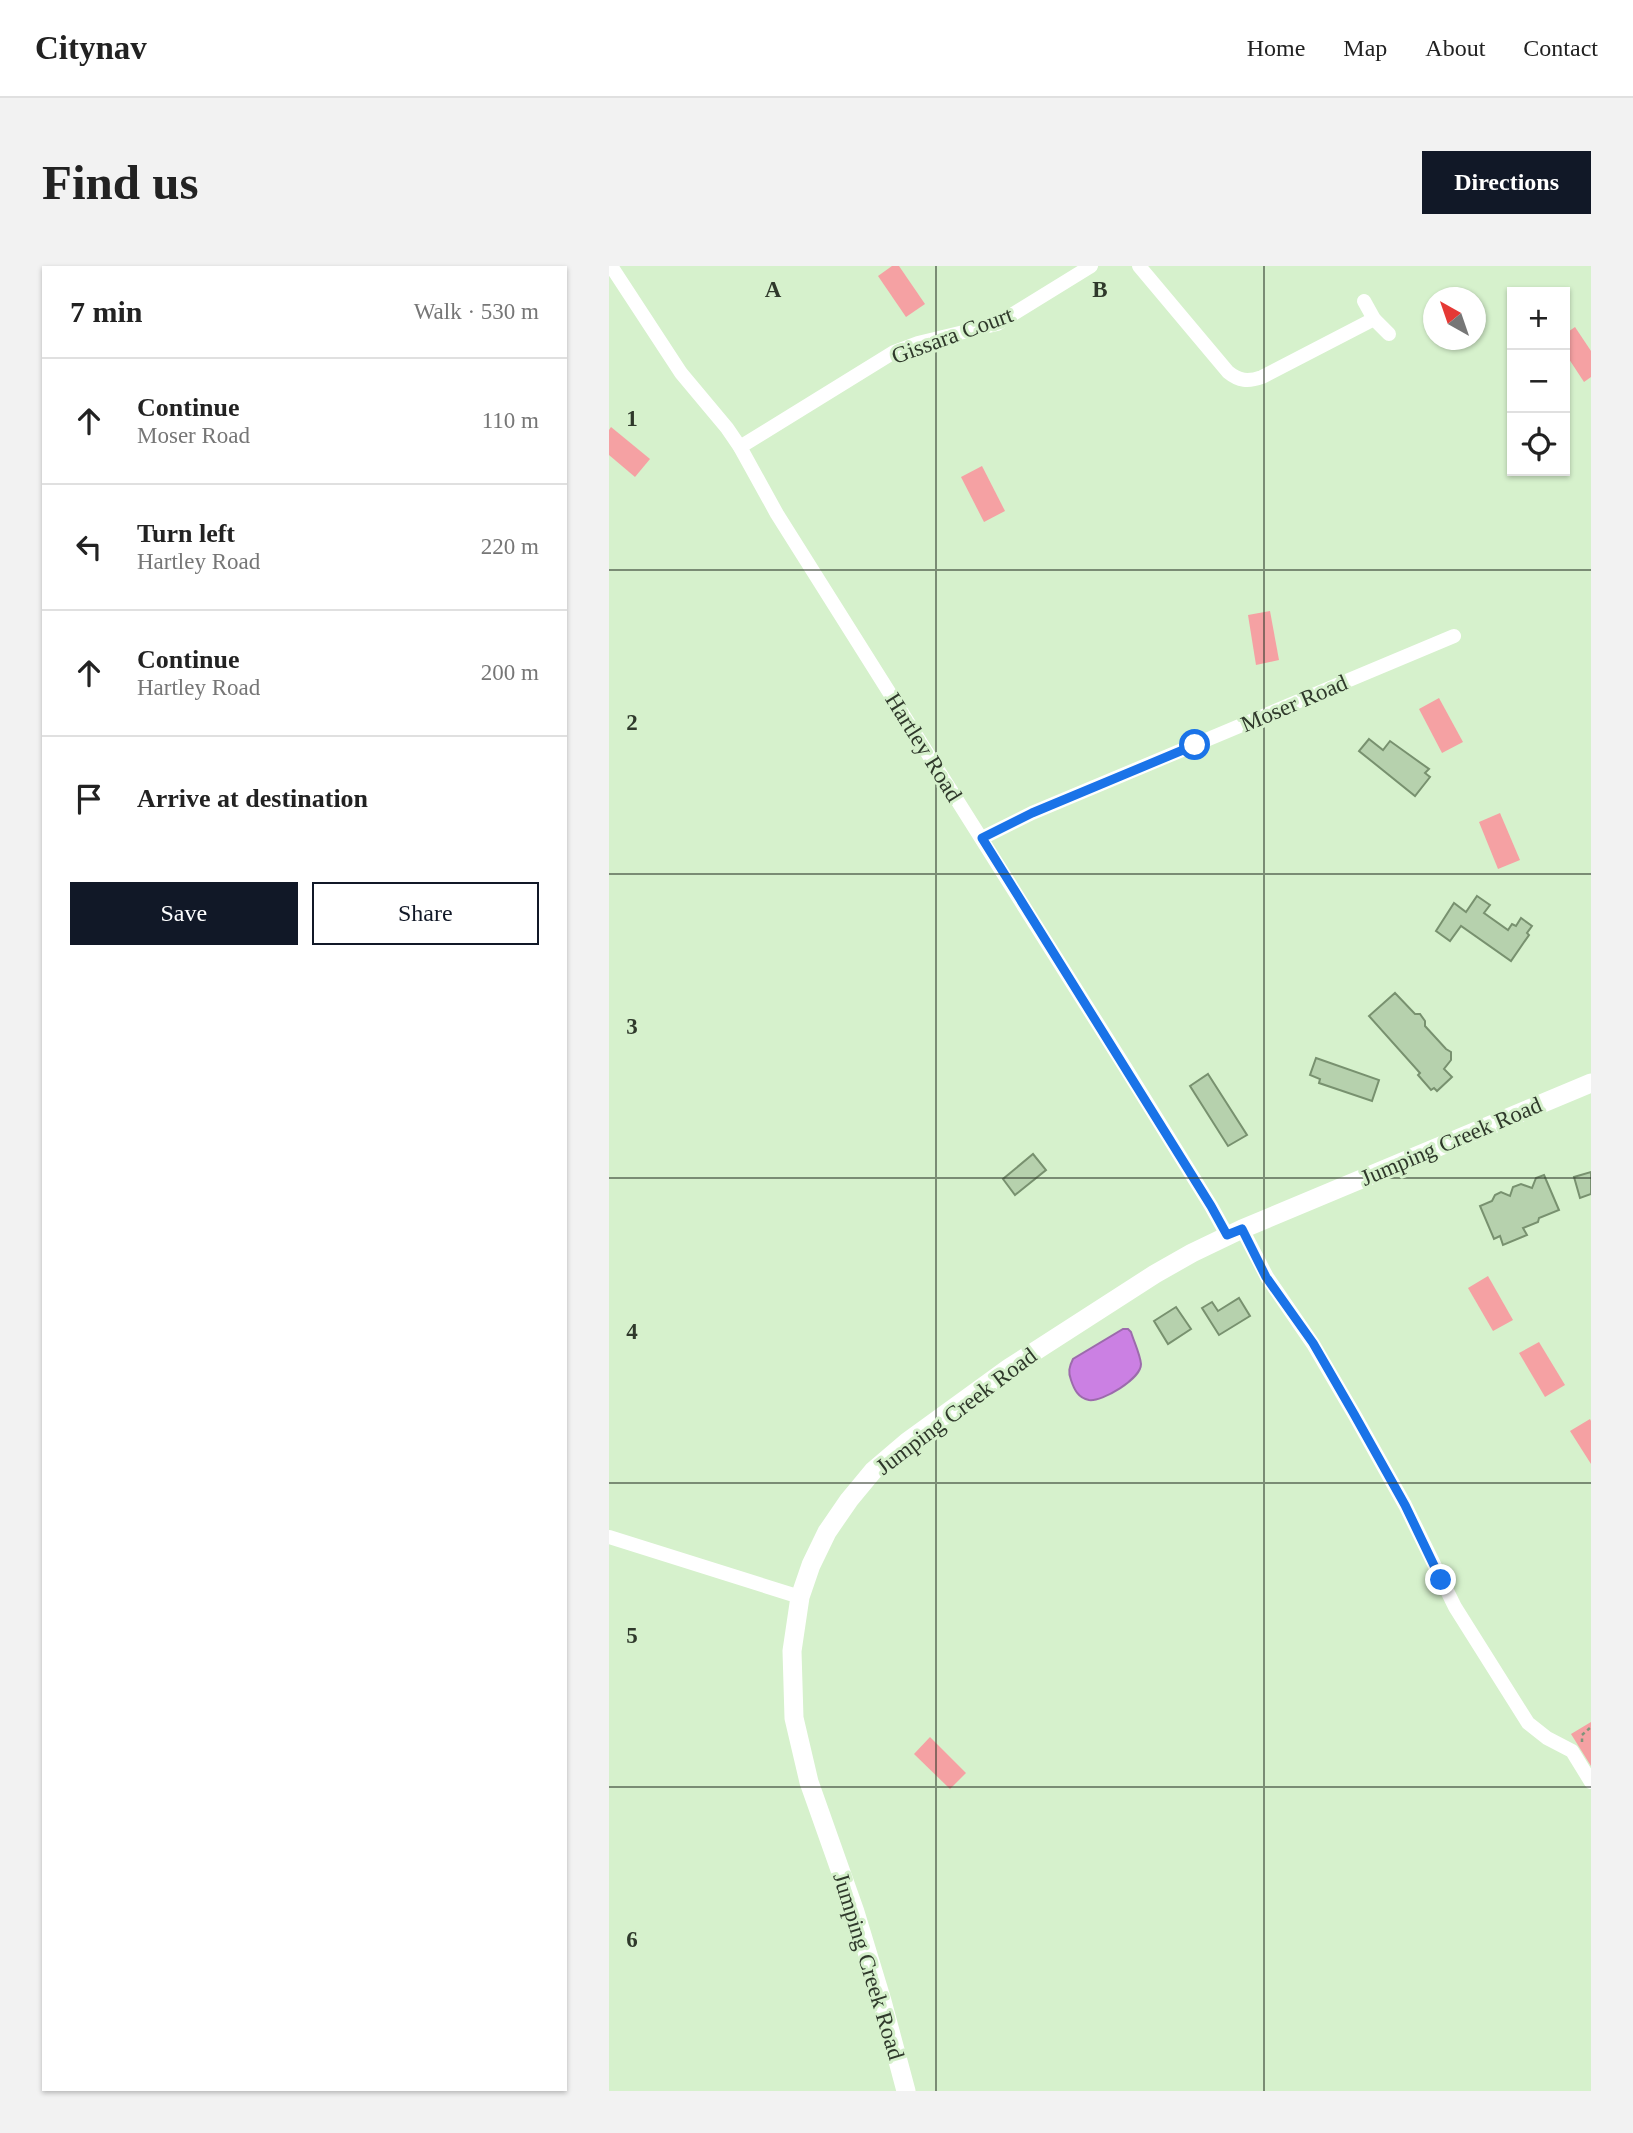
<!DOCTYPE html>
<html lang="en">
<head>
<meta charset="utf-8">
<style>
	body { margin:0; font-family:Georgia,serif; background:#f2f2f2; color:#222 }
	.controls { position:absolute; right:21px; top:21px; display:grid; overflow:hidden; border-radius:0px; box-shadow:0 2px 5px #0004 }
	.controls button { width:63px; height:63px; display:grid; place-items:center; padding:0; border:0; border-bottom:2px solid #e0e0e0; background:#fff; color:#222; font:35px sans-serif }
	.compass { position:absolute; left:814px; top:21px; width:63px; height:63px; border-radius:50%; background:#fff; box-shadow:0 2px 5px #0004; rotate:320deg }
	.stop { position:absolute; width:21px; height:21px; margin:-16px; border:5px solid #1a73e8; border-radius:50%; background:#fff }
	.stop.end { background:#1a73e8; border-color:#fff; box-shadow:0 2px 7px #0008 }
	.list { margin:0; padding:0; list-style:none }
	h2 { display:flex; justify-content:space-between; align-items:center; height:91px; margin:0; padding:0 28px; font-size:30px }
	h2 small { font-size:23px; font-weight:400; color:#767676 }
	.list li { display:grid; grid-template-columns:46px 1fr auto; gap:21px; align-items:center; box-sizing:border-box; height:126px; padding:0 28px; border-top:2px solid #e0e0e0 }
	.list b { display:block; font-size:26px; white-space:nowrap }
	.list p { margin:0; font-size:23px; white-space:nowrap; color:#767676 }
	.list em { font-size:23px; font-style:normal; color:#767676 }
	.actions { display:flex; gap:14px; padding:21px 28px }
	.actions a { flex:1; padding:16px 0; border:2px solid #111827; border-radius:0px; text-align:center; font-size:24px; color:#111827 }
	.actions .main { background:#111827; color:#fff }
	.icon { flex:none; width:38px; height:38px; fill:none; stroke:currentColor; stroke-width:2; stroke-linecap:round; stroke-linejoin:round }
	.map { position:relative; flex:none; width:982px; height:1825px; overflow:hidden; border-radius:0px }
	header { display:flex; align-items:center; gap:42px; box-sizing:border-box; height:98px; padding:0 35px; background:#fff; border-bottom:2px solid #e0e0e0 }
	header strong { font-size:33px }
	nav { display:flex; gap:38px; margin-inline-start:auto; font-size:24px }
	.intro { display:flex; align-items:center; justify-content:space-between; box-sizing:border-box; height:168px; padding:0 42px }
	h1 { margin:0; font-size:49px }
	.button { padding:18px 32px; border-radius:0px; background:#111827; color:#fff; font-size:24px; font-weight:700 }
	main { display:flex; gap:42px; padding:0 42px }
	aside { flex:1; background:#fff; border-radius:0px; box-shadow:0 2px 5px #0004 }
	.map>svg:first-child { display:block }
	.green { fill:#f5a1a3 }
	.water { fill:#cb80e3; stroke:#9c6bac; stroke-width:2 }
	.building { fill:#b6d1ad; stroke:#78916f; stroke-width:2 }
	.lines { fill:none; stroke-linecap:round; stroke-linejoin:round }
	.path { stroke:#81947a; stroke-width:2.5; stroke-dasharray:3.5 3.5; stroke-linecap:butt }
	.minor { stroke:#fff; stroke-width:14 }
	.secondary { stroke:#fff; stroke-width:19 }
	.route { stroke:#1a73e8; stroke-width:9 }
	.grid { fill:none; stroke:#2f392b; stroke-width:2; stroke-opacity:0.55 }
	.labels { text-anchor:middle; stroke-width:6; stroke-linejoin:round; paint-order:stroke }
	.street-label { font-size:23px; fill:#2f392b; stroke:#d6f1cc }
	.grid-label { font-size:23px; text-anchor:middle; font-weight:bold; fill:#2f392b; stroke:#d6f1cc; stroke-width:6; stroke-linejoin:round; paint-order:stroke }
</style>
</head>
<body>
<header>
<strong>Citynav</strong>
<nav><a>Home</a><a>Map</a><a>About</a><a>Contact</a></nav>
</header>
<div class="intro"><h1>Find us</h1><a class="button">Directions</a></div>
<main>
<aside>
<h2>7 min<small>Walk · 530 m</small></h2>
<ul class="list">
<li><svg class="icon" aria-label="ahead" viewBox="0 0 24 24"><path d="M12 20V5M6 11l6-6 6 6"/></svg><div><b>Continue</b><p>Moser Road</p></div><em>110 m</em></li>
<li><svg class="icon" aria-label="left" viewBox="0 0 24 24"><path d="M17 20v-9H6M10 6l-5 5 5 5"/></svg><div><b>Turn left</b><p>Hartley Road</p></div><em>220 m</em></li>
<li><svg class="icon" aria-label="ahead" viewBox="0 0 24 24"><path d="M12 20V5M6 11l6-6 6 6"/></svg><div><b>Continue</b><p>Hartley Road</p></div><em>200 m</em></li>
<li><svg class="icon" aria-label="arrive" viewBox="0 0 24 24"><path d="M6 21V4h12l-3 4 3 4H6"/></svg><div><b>Arrive at destination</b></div></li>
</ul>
<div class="actions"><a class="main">Save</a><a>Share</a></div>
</aside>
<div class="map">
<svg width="982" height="1825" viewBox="0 0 982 1825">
	<rect width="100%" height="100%" fill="#d6f1cc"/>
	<g class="green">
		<polygon points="283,0 290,0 316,38 297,51 269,10"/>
		<polygon points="966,61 982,85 982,111 975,116 956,87 956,68"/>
		<polygon points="2,161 41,193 26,211 0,189 0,164"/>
		<polygon points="373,200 396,245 375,256 352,211"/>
		<polygon points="661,345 670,394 647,399 639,349"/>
		<polygon points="830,432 854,476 833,487 810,443"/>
		<polygon points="891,547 911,594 889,603 870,556"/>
		<polygon points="879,1010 904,1054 884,1065 859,1022"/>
		<polygon points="930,1076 956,1119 936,1131 910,1087"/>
		<polygon points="981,1153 982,1155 982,1198 961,1165"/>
		<polygon points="982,1456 982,1500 962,1468"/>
		<polygon points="321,1471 357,1507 341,1523 305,1488"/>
	</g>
	<path class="water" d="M514,1063h5l3,3c3,10 9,22 10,32 0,15 -39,38 -52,36 -11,-2 -15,-11 -18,-20 -3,-8 -2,-13 2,-21z"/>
	<g class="building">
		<polygon points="760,473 774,484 781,475 820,503 816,507 821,511 806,530 750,485"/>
		<polygon points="868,630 881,639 875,647 899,664 903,658 907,660 912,652 923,660 918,667 920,669 902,695 852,660 841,675 827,665 845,637 857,646"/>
		<polygon points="786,727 806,748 811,748 816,755 816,760 837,783 842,786 842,794 835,803 843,811 828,825 825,822 822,824 809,809 811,807 760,750"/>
		<polygon points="707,792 770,814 763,835 710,817 711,813 701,809"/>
		<polygon points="599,808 638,869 619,880 581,820"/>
		<polygon points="424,888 437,904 406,929 394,913"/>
		<polygon points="982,906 982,928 971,932 965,911"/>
		<polygon points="935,909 950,944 930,952 929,956 914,962 918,969 894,979 891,970 885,973 871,940 883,935 886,929 892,926 901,930 904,921 912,918 923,922 927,912"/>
		<polygon points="630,1032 641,1050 610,1069 593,1042 603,1036 609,1045"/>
		<polygon points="567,1041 582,1063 559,1078 545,1055"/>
	</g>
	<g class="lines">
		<polyline class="path" points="973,1476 973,1469 982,1461"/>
		<g class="minor">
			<polyline points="2,0 72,107 118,162 131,181 168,248 516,801 602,940 618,969"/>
			<path d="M530,0l89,106c11,9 20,10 34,5l112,-58"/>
			<polyline points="755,35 765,53 780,68"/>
			<polyline points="131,181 285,86 309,77 388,58 482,0"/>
			<polyline points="373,572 423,547 845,370"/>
			<polyline points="633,963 658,1011 704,1078 745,1148 796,1239 846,1341 919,1457 938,1472 963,1485 982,1516"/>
			<polyline points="0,1271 191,1331"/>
		</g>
		<polyline class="secondary" points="297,1825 273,1735 246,1646 200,1516 185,1452 183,1385 191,1331 202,1299 218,1266 240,1234 264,1205 298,1176 400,1102 546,1008 583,987 633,963 982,817"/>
	</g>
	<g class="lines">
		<polyline class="route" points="586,479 423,547 373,572 602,940 618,969 633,963 657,1011 704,1077 745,1148 796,1239 832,1314"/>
	</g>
	<path class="grid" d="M327,0v1825M655,0v1825M0,304h982M0,608h982M0,912h982M0,1217h982M0,1521h982"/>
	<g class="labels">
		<g class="street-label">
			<text transform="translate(343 69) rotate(-20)" y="8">Gissara Court</text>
			<text transform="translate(685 437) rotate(-23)" y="8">Moser Road</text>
			<text transform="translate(315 481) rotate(58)" y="8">Hartley Road</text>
			<text transform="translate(842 875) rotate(-23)" y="8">Jumping Creek Road</text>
			<text transform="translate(347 1145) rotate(-37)" y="8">Jumping Creek Road</text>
			<text transform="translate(260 1700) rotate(73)" y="8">Jumping Creek Road</text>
		</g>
	</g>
	<g class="grid-label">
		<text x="164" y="31">A</text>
		<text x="491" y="31">B</text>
		<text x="23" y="160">1</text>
		<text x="23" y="464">2</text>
		<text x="23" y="768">3</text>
		<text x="23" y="1073">4</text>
		<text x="23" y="1377">5</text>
		<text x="23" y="1681">6</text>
	</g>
</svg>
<div class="controls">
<button>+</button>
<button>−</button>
<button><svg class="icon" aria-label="locate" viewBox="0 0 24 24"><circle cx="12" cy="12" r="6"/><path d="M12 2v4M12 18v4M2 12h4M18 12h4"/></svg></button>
</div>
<svg class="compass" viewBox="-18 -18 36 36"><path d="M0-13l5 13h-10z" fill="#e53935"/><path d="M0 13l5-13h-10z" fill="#767676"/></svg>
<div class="stop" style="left:586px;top:479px"></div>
<div class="stop end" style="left:832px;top:1314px"></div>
</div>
</main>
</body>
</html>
